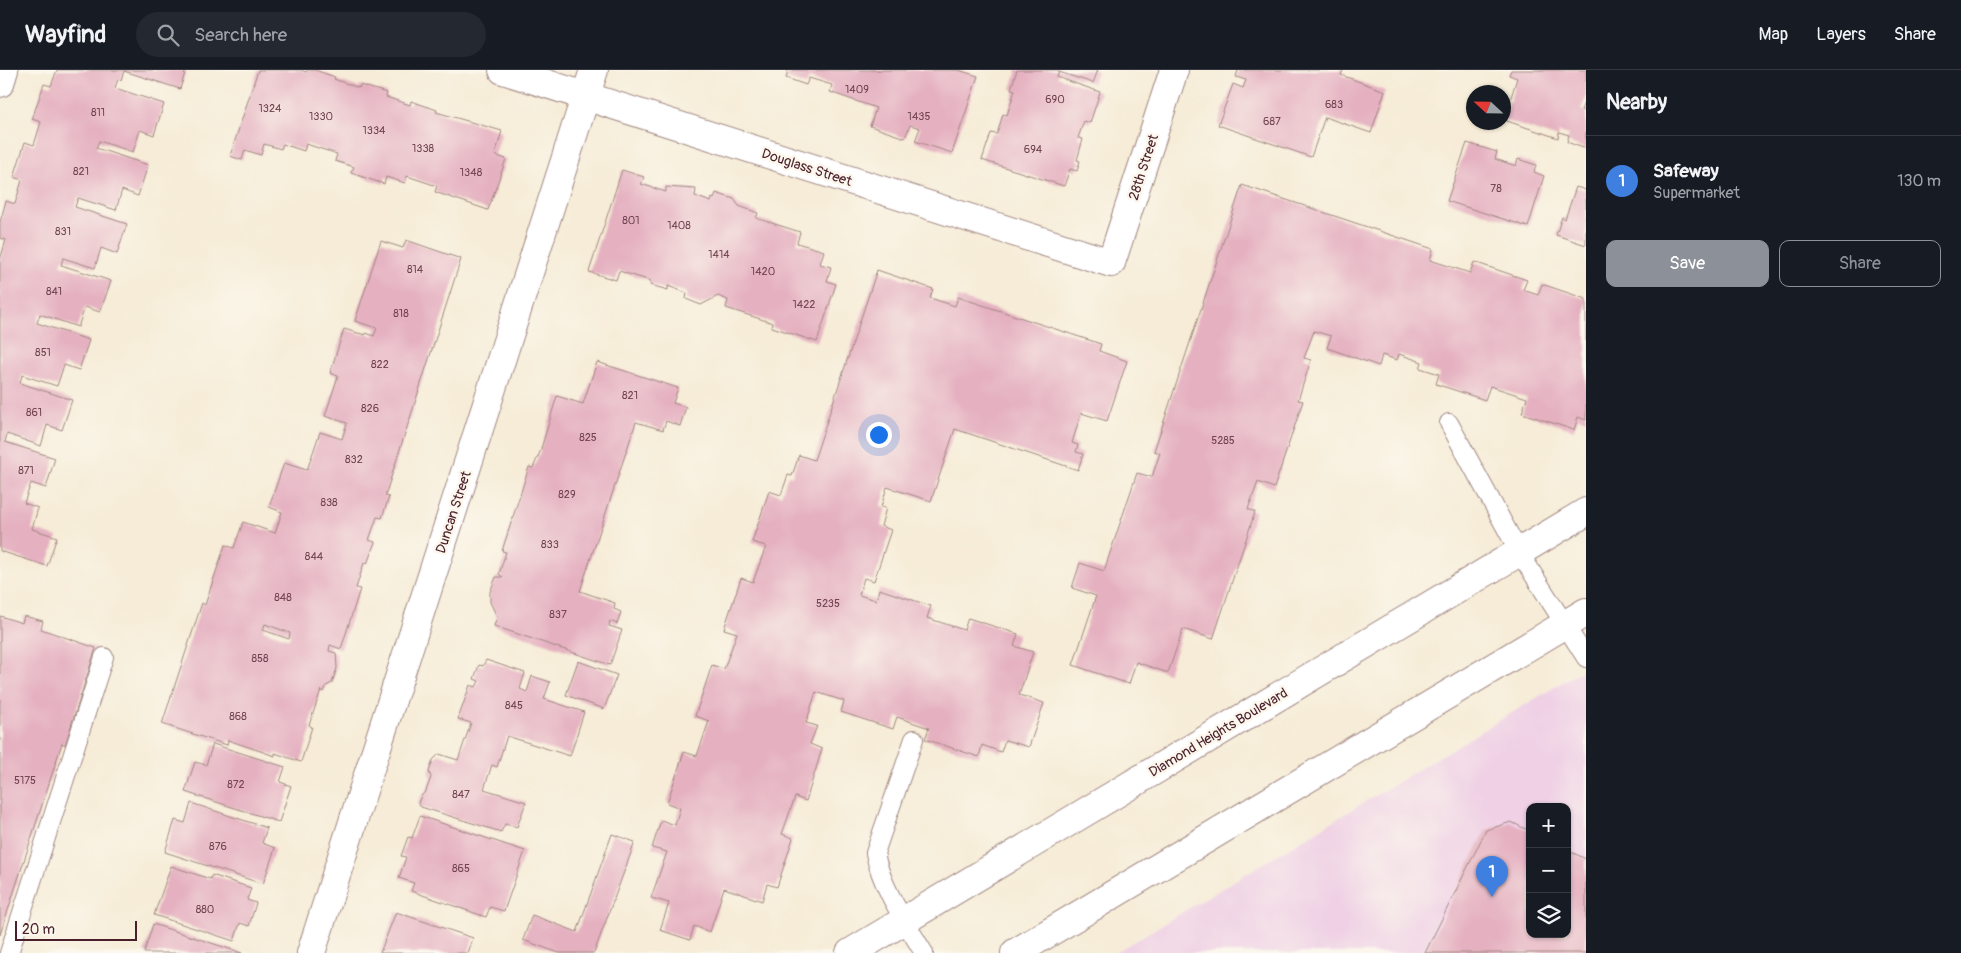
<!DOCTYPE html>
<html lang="en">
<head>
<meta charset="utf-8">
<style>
	body { margin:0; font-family:Pangolin,sans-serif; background:#242831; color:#f1f3f6 }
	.controls { position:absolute; right:15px; bottom:15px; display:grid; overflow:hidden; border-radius:10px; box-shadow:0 1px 4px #0004 }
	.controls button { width:45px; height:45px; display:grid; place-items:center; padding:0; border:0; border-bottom:1px solid #363941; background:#171b24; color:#f1f3f6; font:25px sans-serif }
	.compass { position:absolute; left:1466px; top:15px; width:45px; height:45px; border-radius:50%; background:#171b24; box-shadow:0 1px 4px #0004; rotate:292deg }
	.scale { position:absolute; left:15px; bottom:12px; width:122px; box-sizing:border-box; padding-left:5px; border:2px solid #4a1f2b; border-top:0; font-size:14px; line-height:18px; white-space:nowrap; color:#4a1f2b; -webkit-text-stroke:4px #fbf7ec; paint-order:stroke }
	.you { position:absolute; left:878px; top:364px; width:18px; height:18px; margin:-12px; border:4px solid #fff; border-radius:50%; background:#1a73e8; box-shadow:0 0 0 8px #1a73e833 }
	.badge { display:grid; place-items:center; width:32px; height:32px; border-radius:50%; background:#8c9099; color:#fff; font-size:16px; font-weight:700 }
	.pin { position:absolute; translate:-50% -41px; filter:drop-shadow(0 1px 2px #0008) }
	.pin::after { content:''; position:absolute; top:26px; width:18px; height:15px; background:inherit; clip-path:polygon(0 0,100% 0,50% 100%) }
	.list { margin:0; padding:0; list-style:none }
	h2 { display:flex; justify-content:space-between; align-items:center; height:65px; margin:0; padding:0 20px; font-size:21px }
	h2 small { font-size:16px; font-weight:400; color:#9ea1a6 }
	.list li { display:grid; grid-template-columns:32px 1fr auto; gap:15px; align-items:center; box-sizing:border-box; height:90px; padding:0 20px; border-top:1px solid #363941 }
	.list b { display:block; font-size:19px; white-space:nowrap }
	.list p { margin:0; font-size:16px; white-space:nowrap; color:#9ea1a6 }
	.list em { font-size:16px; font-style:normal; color:#9ea1a6 }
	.actions { display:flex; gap:10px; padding:15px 20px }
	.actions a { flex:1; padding:11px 0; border:1px solid #8c9099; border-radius:10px; text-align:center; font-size:18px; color:#8c9099 }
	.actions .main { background:#8c9099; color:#fff }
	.icon { flex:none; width:28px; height:28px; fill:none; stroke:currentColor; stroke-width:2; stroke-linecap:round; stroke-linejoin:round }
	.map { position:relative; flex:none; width:1586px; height:883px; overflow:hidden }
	header { display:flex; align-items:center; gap:30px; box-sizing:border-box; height:70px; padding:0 25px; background:#171b24; border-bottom:1px solid #363941 }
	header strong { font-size:24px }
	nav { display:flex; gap:28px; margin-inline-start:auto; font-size:18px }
	.search { width:350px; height:45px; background:#242831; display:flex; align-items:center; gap:12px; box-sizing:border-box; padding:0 18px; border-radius:28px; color:#9ea1a6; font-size:19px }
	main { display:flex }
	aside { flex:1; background:#171b24 }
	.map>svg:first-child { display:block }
	.built { fill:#efd0e5; fill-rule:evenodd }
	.building { fill:#e5b1c1; fill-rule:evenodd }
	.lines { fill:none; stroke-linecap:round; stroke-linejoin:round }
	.lane-casing { stroke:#a08681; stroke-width:20 }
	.street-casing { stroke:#a08681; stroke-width:30 }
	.secondary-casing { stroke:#a08681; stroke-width:30 }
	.lane { stroke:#fff; stroke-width:18 }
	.street { stroke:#fff; stroke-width:28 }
	.secondary { stroke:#fff; stroke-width:28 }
	.labels { text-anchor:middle; stroke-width:5; stroke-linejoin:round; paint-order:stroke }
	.number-label { font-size:11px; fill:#714450 }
	.street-label { font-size:14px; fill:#4a1f2b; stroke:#fbf7ec }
</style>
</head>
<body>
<header>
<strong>Wayfind</strong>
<div class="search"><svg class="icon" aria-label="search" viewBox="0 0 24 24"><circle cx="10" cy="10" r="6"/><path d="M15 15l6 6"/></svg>Search here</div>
<nav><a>Map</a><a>Layers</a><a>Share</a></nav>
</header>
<main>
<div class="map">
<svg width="1586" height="883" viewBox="0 0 1586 883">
	<rect width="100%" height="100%" fill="#fbf7ec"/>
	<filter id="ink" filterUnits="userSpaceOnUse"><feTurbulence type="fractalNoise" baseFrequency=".02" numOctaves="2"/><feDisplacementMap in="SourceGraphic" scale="10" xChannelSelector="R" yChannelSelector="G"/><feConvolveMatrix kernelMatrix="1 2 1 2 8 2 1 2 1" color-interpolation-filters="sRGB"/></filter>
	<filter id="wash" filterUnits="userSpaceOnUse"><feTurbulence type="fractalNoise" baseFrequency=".0096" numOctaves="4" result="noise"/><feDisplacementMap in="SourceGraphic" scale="20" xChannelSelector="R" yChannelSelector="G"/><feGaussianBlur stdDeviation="1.12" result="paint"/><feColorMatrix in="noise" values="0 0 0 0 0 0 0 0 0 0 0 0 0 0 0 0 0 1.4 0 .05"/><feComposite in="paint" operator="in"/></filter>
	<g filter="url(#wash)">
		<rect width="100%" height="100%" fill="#f6ecd7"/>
		<path class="built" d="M1586,598v285h-471zM1530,737h37v127h-37z"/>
		<g id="blocks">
			<g class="building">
				<polygon points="57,0 186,0 180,19 124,1 121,10 118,9 115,18 164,34 154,65 140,60 133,82 99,71 96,78 148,95 138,126 122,120 116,140 78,128 75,137 127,154 117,184 101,178 95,198 63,188 61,195 111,211 100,242 85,237 78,257 40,244 37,253 89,270 79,300 64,295 57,316 22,305 20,313 72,330 62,360 47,355 41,376 7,364 5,372 55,388 46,418 31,413 24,433 38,438 32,459 57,467 47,496 0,481 0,190 6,170 0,168 0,152 6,131 15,134 22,110 14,107 25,72 34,75 41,52 32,49 44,14 51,16"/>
				<polygon points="258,0 301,0 306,2 307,0 315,0 335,7 334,9 359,18 360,15 387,23 386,27 410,35 411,31 437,40 436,42 502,61 495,85 506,89 488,140 435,122 437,116 407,106 405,113 386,107 384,114 351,103 354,97 335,91 337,84 306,74 304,81 283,74 281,79 264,74 261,85 245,80 242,90 230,86"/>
				<polygon points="788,0 958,0 978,6 952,83 915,71 920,58 910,55 905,68 870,56 876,38 830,22 832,15 809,8 806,15 786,8"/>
				<polygon points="1017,0 1098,0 1093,13 1059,2 1057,7 1100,22 1090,53 1084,51 1078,68 1083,69 1077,90 1080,91 1077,101 1070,99 1064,116 982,90 991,63 997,64 1003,44 1007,45 1015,20 1011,19"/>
				<polygon points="1238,0 1343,0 1341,5 1385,21 1371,63 1325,47 1311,87 1218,55 1233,14 1243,18 1246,10 1236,7"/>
				<polygon points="1511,0 1586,0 1586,30 1585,30 1581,40 1586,41 1586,79 1567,72 1569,65 1559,62 1558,68 1504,50 1517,8 1509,5"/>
				<polygon points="1467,73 1497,82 1495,89 1516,96 1518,89 1536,95 1534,102 1544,106 1528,157 1447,131"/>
				<polygon points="622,100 644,107 641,114 666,122 666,117 696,119 695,126 711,132 712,128 714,129 716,123 734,129 739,136 758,143 756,148 800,162 797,173 824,181 820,194 831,197 827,211 836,214 817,272 772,257 773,253 726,238 728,230 718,226 701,235 686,229 687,223 668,216 668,220 650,215 651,211 619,201 616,210 589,202"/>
				<polygon points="1242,115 1433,179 1430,190 1470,203 1474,192 1527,210 1523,220 1538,225 1542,214 1586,229 1586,350 1578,347 1574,360 1522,343 1527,328 1490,316 1485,330 1436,314 1439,304 1420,298 1422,292 1399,284 1397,290 1382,285 1379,296 1327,278 1331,266 1314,261 1304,288 1311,290 1298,330 1303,331 1274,418 1258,412 1248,439 1255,442 1213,569 1183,559 1168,603 1136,592 1129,614 1073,595 1096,526 1072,518 1080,493 1104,501 1137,403 1152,407 1160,383 1154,381"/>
				<polygon points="1576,117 1586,120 1586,175 1556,165 1562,147 1565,149"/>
				<path d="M406,170l55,19 -76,237 4,1 -7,21 -5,-1 -8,23 6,2 -8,22 -3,-1 -8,25 4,1 -19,60 -11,-4 -1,6 7,2 1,15 -5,15 -6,3 -2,6 -3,-2 -12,35 3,2 -11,35 -26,-9v3l-47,-16 -1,5 -65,-21 40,-121 3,2 20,-60 9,3 9,-26 32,11 7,-21 -13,-5 15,-44 23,7 13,-38 22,7 5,-16 -22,-7 13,-40 -8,-3 14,-44 21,6 1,-2 8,3 3,-8 -22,-7 26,-80 22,7zM265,554l25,9 -1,6 -26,-9z"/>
				<polygon points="877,200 933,219 930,228 955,236 958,227 1101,274 1099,281 1127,291 1107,351 1081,343 1072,373 1078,375 1076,382 1083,384 1078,400 955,359 931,431 887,417 881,437 886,438 881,456 891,460 874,511 864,508 859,525 876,530 879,519 931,536 927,548 964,560 968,548 1018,564 1014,576 1033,582 1019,625 1044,633 1029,677 1005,670 1001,682 982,675 979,687 925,669 929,658 897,647 893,659 841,642 844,631 816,622 806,653 817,656 810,674 822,679 806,731 795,727 782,764 793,768 777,817 767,814 762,831 724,818 710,862 694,856 690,870 660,860 669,833 651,828 667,782 652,778 661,750 675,755 680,738 667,733 684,682 697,686 709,651 695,646 712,595 724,599 737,563 724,559 741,508 753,512 766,476 752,472 769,421 781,425 788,405 792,406 799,385 814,390"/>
				<polygon points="597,292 678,318 673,333 686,337 680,356 666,351 663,360 636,352 580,521 615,533 614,539 621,542 617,554 610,551 609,556 622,560 610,595 494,556 497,547 490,532 490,522 496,507 503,507 499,504 506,482 502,481 529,397 533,398 540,382 557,326 583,334"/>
				<polygon points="0,546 22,553 24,546 43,551 41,559 96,578 65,675 62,673 0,865"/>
				<polygon points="486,590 525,603 520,619 527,622 532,606 550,612 544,629 584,642 570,686 507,666 497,697 492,695 484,719 526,732 517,757 505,754 501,762 421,737 418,733 421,726 426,721 431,707 429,702 433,690 439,684 458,690 471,653 458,649 470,615 476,617 479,611 474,609 479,595 483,596"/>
				<polygon points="578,591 617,605 604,639 566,625"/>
				<polygon points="213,674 285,697 280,712 291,716 279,752 185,722 195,692 206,695"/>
				<polygon points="191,733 267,758 262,773 275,778 263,814 165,782 175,750 185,753"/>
				<polygon points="420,746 525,781 504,841 490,837 486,847 411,821 414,813 399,808 406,787 401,786 408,767 412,768"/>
				<polygon points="1511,752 1530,761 1530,864 1567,864 1567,780 1586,789 1586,883 1425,883 1486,760"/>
				<polygon points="612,764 635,772 594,883 559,883 523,870 532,845 577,862"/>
				<polygon points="171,796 210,809 212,805 251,818 247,830 256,833 249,856 240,853 234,871 154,845"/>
				<polygon points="396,842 473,868 468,883 380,883"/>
				<polygon points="153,854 242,883 144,883"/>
			</g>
		</g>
	</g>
	<g filter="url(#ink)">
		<use href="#blocks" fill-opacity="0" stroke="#a08681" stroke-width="1"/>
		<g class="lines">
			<defs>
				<g id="lane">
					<polyline points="1449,353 1519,482 1586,588"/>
					<path d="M914,669l-39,114c6,34 31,70 49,100"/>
					<polyline points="9,883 104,587"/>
				</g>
				<g id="street">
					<polyline points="503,0 1111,193 1174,0"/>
					<polyline points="0,13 4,0"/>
					<polyline points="311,883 594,0"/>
				</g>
				<g id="secondary">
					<polyline points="850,883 1586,442"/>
					<polyline points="1015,883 1586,542"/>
				</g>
			</defs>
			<use href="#lane" class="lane-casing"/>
			<use href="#street" class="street-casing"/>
			<use href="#secondary" class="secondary-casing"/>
			<use href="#lane" class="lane"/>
			<use href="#street" class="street"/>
			<use href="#secondary" class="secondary"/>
		</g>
	</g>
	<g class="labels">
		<g class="number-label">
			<text x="857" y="23">1409</text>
			<text x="1055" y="33">690</text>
			<text x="1334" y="38">683</text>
			<text x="270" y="42">1324</text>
			<text x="98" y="46">811</text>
			<text x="321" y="50">1330</text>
			<text x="919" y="50">1435</text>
			<text x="1272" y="55">687</text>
			<text x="374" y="64">1334</text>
			<text x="423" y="82">1338</text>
			<text x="1033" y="83">694</text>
			<text x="81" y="105">821</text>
			<text x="471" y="106">1348</text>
			<text x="1496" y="122">78</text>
			<text x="631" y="154">801</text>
			<text x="679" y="159">1408</text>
			<text x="63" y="165">831</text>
			<text x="719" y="188">1414</text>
			<text x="415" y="203">814</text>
			<text x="763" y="205">1420</text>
			<text x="54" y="225">841</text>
			<text x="804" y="238">1422</text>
			<text x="401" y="247">818</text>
			<text x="43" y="286">851</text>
			<text x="380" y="298">822</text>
			<text x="630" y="329">821</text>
			<text x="370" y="342">826</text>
			<text x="34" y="346">861</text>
			<text x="588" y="371">825</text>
			<text x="1223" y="374">5285</text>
			<text x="354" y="393">832</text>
			<text x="26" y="404">871</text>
			<text x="567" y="428">829</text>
			<text x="329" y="436">838</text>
			<text x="550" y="478">833</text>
			<text x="314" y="490">844</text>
			<text x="283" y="531">848</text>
			<text x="828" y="537">5235</text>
			<text x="558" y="548">837</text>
			<text x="260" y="592">858</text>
			<text x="514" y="639">845</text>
			<text x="238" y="650">868</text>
			<text x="25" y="714">5175</text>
			<text x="236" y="718">872</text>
			<text x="461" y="728">847</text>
			<text x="218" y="780">876</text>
			<text x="461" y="802">865</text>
			<text x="205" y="843">880</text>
		</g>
		<g class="street-label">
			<text transform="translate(807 97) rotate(18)" y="5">Douglass Street</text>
			<text transform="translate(1143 97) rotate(-72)" y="5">28th Street</text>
			<text transform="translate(453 442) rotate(-72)" y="5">Duncan Street</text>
			<text transform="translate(1218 662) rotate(-31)" y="5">Diamond Heights Boulevard</text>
		</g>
	</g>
</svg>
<div class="controls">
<button>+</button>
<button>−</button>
<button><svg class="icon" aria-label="layers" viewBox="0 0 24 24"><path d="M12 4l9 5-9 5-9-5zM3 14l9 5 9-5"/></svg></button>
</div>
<svg class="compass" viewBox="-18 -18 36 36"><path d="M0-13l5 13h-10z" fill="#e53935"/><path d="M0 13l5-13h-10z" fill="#9ea1a6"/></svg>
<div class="scale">20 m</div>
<div class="you"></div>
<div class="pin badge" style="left:1492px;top:827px;background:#3f7fe0">1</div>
</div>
<aside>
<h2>Nearby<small></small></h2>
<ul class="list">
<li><span class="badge" style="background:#3f7fe0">1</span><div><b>Safeway</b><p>Supermarket</p></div><em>130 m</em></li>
</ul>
<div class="actions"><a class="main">Save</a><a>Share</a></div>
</aside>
</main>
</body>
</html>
